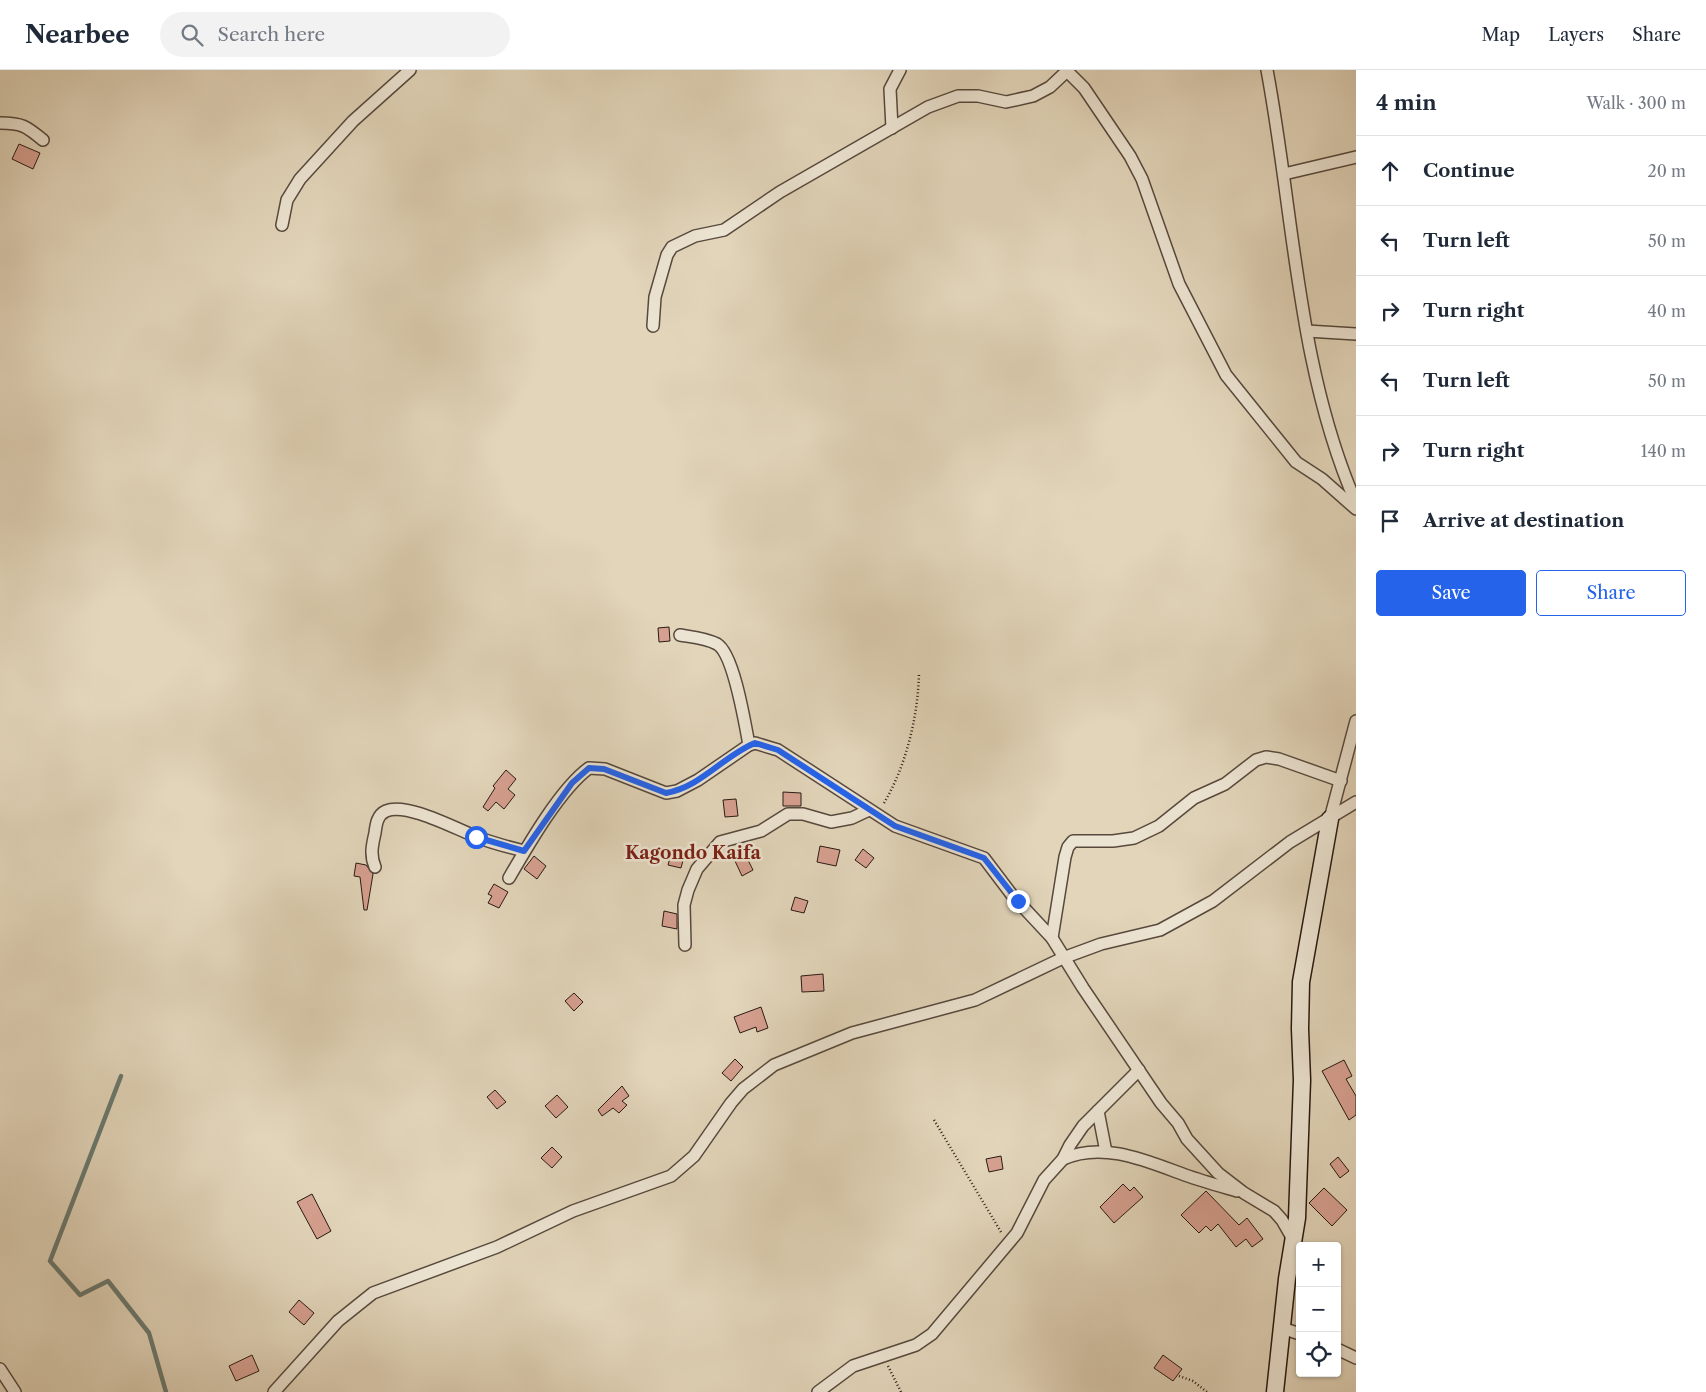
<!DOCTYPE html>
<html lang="en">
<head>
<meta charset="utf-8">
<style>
	body { margin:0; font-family:"Libre Caslon Text",serif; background:#f2f2f3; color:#1f2937 }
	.controls { position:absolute; right:15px; bottom:15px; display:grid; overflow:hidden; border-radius:5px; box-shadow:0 1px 4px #0004 }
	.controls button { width:45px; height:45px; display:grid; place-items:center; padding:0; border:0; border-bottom:1px solid #e0e1e3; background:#fff; color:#1f2937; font:25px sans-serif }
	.stop { position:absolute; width:15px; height:15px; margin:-11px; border:4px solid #2563eb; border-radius:50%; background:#fff }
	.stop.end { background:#2563eb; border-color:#fff; box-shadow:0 1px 5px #0008 }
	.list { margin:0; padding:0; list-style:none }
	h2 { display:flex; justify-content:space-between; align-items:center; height:65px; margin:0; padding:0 20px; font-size:21px }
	h2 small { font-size:16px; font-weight:400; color:#747a83 }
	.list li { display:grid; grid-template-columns:32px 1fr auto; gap:15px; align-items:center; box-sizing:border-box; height:70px; padding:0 20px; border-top:1px solid #e0e1e3 }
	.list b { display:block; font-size:19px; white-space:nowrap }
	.list em { font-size:16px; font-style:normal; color:#747a83 }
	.actions { display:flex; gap:10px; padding:15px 20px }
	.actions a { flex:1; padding:11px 0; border:1px solid #2563eb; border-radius:5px; text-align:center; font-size:18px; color:#2563eb }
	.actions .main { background:#2563eb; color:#fff }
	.icon { flex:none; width:28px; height:28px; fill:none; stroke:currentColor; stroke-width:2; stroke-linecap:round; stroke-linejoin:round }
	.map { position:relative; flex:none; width:1356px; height:1322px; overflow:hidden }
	header { display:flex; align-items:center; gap:30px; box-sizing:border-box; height:70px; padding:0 25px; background:#fff; border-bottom:1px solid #e0e1e3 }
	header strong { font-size:24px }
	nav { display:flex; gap:28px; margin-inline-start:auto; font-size:18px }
	.search { width:350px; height:45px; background:#f2f2f3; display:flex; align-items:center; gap:12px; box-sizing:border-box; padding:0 18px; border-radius:28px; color:#747a83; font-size:19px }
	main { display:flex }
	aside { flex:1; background:#fff }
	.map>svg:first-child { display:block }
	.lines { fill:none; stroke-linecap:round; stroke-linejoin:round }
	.stream { stroke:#6a796f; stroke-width:4.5 }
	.building { fill:#d6a090; stroke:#291a13 }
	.street-casing { stroke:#57493d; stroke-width:14 }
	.secondary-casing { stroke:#291a13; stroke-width:19 }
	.path { stroke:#291a13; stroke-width:2.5; stroke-dasharray:1 2.5; stroke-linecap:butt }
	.street { stroke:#ece4d2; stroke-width:11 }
	.secondary { stroke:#ece4d2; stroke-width:16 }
	.route { stroke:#2563eb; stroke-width:6 }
	.labels { text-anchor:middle; stroke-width:5; stroke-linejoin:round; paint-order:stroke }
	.quarter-label { font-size:18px; font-weight:bold; fill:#7a1f14; stroke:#ece4d2 }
</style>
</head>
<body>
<header>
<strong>Nearbee</strong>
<div class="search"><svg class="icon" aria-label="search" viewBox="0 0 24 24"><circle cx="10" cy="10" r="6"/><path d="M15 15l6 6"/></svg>Search here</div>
<nav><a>Map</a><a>Layers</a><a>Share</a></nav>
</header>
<main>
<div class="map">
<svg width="1356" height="1322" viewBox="0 0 1356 1322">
	<rect width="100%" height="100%" fill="#e2d5ba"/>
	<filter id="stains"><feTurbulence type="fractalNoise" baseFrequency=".004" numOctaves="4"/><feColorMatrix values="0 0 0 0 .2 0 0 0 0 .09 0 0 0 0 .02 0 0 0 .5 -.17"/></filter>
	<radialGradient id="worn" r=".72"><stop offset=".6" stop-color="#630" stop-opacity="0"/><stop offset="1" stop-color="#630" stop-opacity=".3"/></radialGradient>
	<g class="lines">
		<polyline class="stream" points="121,1006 50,1191 80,1225 108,1211 149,1263 166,1322"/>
	</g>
	<g class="building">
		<polygon points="19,74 40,83 33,99 12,89"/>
		<polygon points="669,557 670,571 659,572 658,558"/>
		<polygon points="506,700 516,709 508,719 515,725 504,739 496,732 488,741 483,737 495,718 493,716"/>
		<polygon points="783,722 801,723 801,736 783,736"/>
		<polygon points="736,729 738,746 725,747 723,730"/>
		<polygon points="820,776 840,780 836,796 817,792"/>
		<polygon points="863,779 874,788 866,798 855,790"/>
		<polygon points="672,780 685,783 681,798 668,795"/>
		<polygon points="534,786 546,796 537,809 524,799"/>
		<polygon points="746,786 753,800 742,806 735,791"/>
		<polygon points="356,793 366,795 373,804 367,840 364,840 360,807 354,806"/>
		<polygon points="494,814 508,822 499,838 488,833 492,826 488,824"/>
		<polygon points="795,827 808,831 804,843 791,840"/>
		<polygon points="664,841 677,844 677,859 662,856"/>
		<polygon points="823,904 824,921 802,922 801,906"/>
		<polygon points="574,923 583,932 574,941 565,931"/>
		<polygon points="761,937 768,958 757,962 756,957 740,963 734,947"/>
		<polygon points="735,989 743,997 731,1011 722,1003"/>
		<polygon points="1344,990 1352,1006 1346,1009 1356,1026 1356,1045 1349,1050 1322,1001"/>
		<polygon points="622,1016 629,1026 622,1031 627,1035 619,1043 613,1038 602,1046 598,1040"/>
		<polygon points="495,1020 506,1032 497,1039 487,1027"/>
		<polygon points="557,1025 568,1037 556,1048 545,1036"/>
		<polygon points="552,1077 562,1087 552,1098 541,1088"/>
		<polygon points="1001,1086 1003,1099 989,1102 986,1089"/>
		<polygon points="1338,1087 1349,1101 1340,1108 1330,1094"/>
		<polygon points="1123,1114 1130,1121 1134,1117 1143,1127 1114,1153 1100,1137"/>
		<polygon points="1324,1118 1347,1140 1332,1156 1309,1133"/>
		<polygon points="1206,1121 1239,1155 1247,1148 1263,1169 1252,1177 1246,1169 1236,1177 1218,1154 1211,1161 1206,1156 1199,1163 1181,1145"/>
		<polygon points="312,1124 331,1161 317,1169 297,1132"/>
		<polygon points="299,1230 314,1243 304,1255 289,1242"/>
		<polygon points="252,1285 259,1301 236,1311 229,1296"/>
		<polygon points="1163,1285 1182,1299 1173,1311 1154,1298"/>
	</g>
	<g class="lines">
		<defs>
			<g id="street">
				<polyline points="1066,0 1084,18 1130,86 1142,109 1179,214 1226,305 1296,392 1322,409 1356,439"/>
				<path d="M1267,0c27,144 30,298 89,433"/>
				<path d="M0,53c22,0 26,3 43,17"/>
				<polyline points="892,58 890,19 900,0"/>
				<polyline points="1284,104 1356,87"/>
				<polyline points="282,155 287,130 300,109 353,51 410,0"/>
				<polyline points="653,256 655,227 667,185 672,177 695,166 724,160 780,122 928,37 958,26 978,26 1006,32 1033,26 1050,17 1067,1"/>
				<polyline points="1307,261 1356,264"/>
				<path d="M680,565c12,2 26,3 37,9 17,10 28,80 32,101"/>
				<polyline points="1330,749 1356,651"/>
				<path d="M375,797c-5,-12 -3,-21 0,-34 1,-8 2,-18 11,-22 21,-9 70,18 91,26 15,6 31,10 47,14"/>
				<path d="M509,808c18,-31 51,-89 80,-110l16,1 61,24 11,-2 21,-11 51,-35 6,-2 23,7 117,76 89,32 28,37 40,43 31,50 78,115 17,20 9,16 31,34 26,20 30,18 8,9 12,21"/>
				<polyline points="1052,868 1065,787 1068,777 1073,771 1113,771 1134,768 1159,756 1194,728 1225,714 1256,690 1266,687 1279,689 1341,711"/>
				<polyline points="685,875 684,835 688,820 697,799 720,772 761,761 788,744 803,744 831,752 852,748 869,740"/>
				<polyline points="1098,1041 1106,1082"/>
				<path d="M1063,1089c40,-18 84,2 122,16 17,6 35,11 52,16"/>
				<polyline points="1282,1258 1300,1264"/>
				<polyline points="1337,1279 1356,1288"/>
				<polyline points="0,1299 15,1322"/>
				<polyline points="274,1322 338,1251 373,1223 497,1177 573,1141 671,1106 694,1086 731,1033 743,1019 774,995 852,963 975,930 1063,888 1101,874 1160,860 1213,831 1290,772 1356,732"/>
				<polyline points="818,1322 853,1296 916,1275 932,1264 1017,1163 1044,1110 1063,1089 1070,1075 1083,1056 1139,1000"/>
			</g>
			<polyline id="secondary" points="1275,1322 1287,1209 1297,1148 1302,1010 1300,959 1301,912 1330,749"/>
		</defs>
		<use href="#street" class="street-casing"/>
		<use href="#secondary" class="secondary-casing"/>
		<g class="path">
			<path d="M884,733c22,-37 34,-86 35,-130"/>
			<polyline points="934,1050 1001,1162"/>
			<polyline points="888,1296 901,1322"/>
			<polyline points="1179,1306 1193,1311 1207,1322"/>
		</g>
		<use href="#street" class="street"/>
		<use href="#secondary" class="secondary"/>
	</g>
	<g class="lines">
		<path class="route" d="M476,767l48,14 48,-68 17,-15 15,1 62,24c35,-6 57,-37 89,-50l23,7 117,76 89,32 34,43"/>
	</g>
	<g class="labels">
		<g class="quarter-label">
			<text x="693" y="789">Kagondo Kaifa</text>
		</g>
	</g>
	<rect width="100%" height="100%" filter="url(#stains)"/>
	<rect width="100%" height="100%" fill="url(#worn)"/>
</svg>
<div class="controls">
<button>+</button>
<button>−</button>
<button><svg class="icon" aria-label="locate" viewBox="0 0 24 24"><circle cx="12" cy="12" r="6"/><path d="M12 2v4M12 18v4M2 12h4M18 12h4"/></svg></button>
</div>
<div class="stop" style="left:476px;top:767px"></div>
<div class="stop end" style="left:1018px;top:831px"></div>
</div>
<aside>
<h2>4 min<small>Walk · 300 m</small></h2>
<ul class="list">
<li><svg class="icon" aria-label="ahead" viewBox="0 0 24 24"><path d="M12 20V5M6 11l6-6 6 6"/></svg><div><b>Continue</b></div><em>20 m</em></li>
<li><svg class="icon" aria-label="left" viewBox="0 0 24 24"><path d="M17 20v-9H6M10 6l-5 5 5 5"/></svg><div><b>Turn left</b></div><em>50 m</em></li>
<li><svg class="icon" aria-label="right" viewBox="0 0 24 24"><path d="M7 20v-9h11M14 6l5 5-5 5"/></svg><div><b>Turn right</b></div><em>40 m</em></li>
<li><svg class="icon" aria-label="left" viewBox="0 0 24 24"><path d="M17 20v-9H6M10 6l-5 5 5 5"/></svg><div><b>Turn left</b></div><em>50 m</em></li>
<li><svg class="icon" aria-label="right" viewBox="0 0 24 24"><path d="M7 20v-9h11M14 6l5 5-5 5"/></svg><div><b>Turn right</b></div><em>140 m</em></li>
<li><svg class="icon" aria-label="arrive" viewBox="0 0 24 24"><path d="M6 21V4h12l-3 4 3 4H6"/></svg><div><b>Arrive at destination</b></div></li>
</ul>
<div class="actions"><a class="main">Save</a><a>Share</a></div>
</aside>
</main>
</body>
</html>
